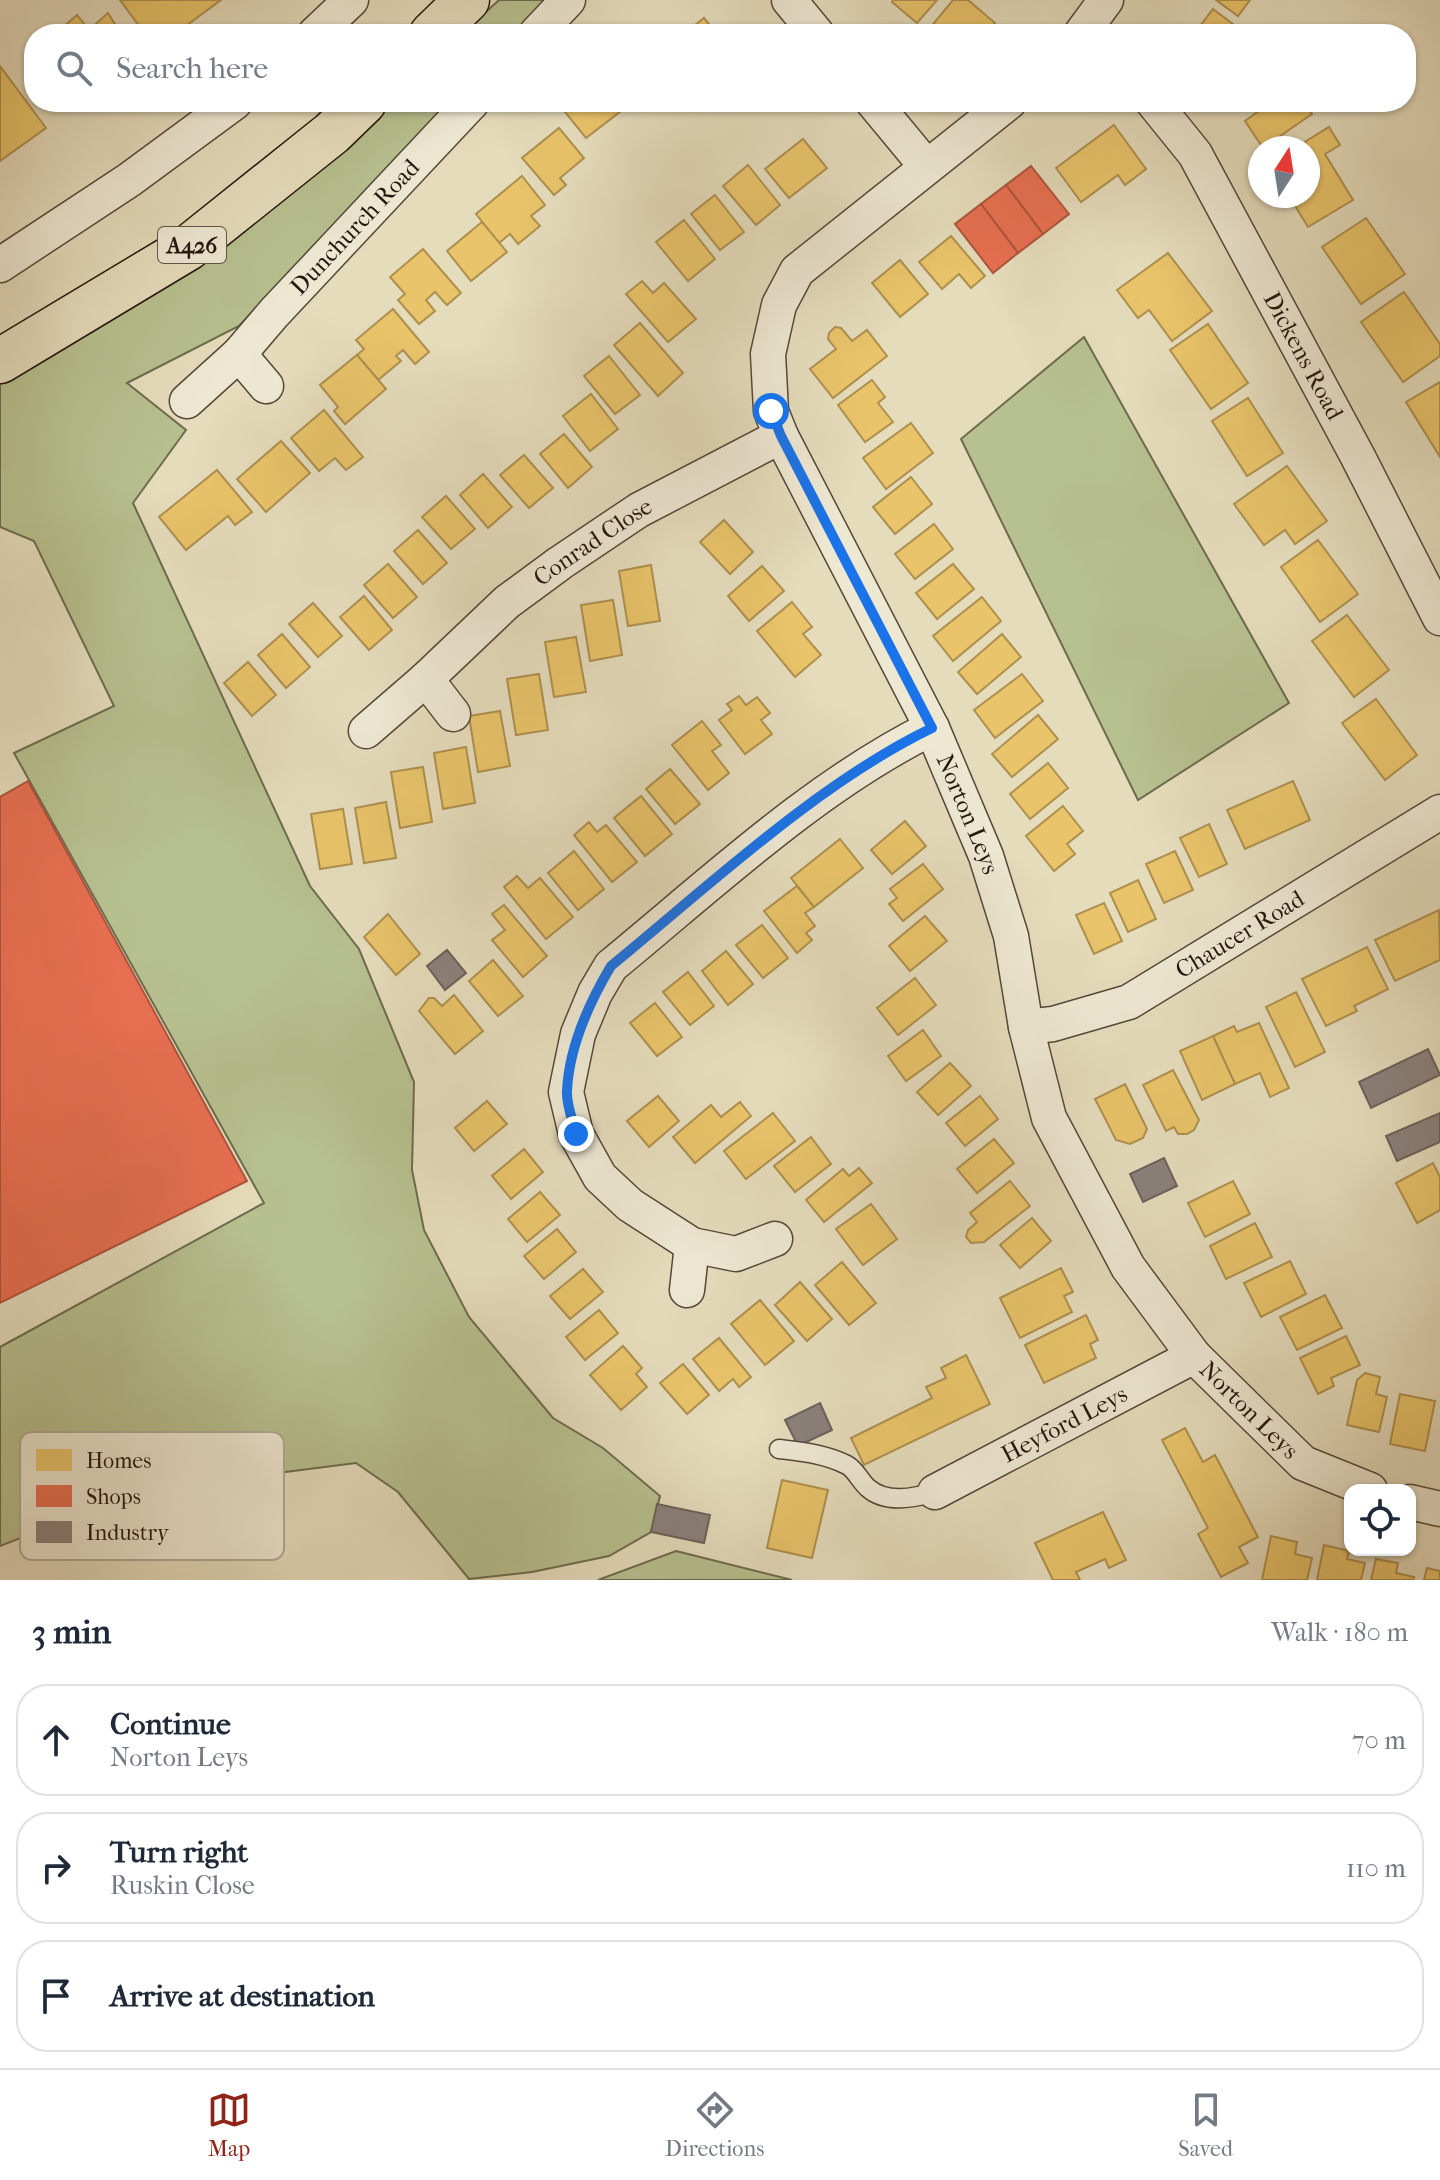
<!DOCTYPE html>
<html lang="en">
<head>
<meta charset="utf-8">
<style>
	body { margin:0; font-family:"IM FELL French Canon",serif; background:#f2f2f3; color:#1f2937 }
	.controls { position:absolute; right:24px; bottom:24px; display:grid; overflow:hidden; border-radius:16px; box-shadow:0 2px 6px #0004 }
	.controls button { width:72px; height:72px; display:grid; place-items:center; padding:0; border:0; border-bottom:2px solid #e0e1e3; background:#fff; color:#1f2937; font:40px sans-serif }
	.compass { position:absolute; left:1248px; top:136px; width:72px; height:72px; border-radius:50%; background:#fff; box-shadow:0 2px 6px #0004; rotate:12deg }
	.stop { position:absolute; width:24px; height:24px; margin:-18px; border:6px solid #1a73e8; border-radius:50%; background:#fff }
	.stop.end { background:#1a73e8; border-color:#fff; box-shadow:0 2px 8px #0008 }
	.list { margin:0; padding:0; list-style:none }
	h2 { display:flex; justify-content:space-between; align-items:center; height:104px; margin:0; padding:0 32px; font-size:34px }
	h2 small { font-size:26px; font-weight:400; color:#747a83 }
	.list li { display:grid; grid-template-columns:52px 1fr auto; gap:24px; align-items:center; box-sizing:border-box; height:112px; margin:0 16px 16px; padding:0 16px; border:2px solid #e0e1e3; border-radius:32px }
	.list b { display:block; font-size:30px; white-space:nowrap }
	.list p { margin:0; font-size:26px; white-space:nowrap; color:#747a83 }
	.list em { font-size:26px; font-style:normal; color:#747a83 }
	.icon { flex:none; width:44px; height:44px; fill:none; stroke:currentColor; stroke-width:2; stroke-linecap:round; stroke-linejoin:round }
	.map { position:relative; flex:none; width:1440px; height:1580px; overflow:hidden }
	.search { position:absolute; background:#fff; box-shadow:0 2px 6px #0004; left:24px; right:24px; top:24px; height:88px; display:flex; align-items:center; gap:20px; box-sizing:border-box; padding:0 28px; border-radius:32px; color:#747a83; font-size:30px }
	.sheet { height:488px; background:#fff }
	nav { display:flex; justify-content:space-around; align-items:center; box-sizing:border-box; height:112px; border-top:2px solid #e0e1e3; background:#fff; font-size:22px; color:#747a83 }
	nav a { display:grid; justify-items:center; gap:4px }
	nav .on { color:#8f2418 }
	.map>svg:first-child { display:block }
	.green { fill:#b7c08f; stroke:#6e6b4f; stroke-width:2 }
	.homes { fill:#e9c46a; stroke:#ae904f; stroke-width:2 }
	.shops { fill:#e76f51; stroke:#ad543d; stroke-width:2 }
	.industry { fill:#8a817c; stroke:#6c615b; stroke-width:2 }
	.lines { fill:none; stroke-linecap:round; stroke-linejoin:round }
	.service-casing { stroke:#55483a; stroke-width:21 }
	.minor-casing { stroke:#55483a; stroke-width:37 }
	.trunk-casing { stroke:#25160f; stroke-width:47 }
	.service { stroke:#eee8d3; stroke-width:18 }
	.minor { stroke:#eee8d3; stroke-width:34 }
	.trunk { stroke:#e5dcbc; stroke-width:44 }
	.route { stroke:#1a73e8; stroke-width:10 }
	.labels { text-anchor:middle; stroke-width:8; stroke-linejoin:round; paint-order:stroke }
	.shield { fill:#eee8d3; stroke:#61554a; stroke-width:2 }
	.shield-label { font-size:22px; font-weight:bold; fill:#25160f }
	.street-label { font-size:24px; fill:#25160f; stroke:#eee8d3 }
	.key { fill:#eee8d3; stroke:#b2a998; stroke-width:2 }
	.key-label { font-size:22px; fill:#25160f }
</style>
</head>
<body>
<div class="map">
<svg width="1440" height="1580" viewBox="0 0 1440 1580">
	<rect width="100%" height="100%" fill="#e5dcbc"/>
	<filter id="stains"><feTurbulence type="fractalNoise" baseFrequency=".0025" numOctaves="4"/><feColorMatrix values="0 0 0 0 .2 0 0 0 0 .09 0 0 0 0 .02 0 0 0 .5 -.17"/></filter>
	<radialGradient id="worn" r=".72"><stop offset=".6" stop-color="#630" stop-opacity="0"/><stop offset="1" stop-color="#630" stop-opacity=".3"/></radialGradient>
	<g class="green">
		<polygon points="499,0 548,0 516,34 462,34"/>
		<polygon points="387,102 452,102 239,326 127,383 186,430 133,503 310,886 359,949 414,1082 412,1170 424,1230 469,1317 553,1418 603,1448 660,1496 651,1532 609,1556 532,1572 469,1579 398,1492 356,1463 144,1490 0,1546 0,1347 264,1203 14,753 114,706 34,541 0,527 0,383 306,175"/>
		<polygon points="1084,337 1289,703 1138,800 961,439"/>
		<polygon points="676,1551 792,1580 598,1580"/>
	</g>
	<g class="homes">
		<polygon points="120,0 221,0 175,34 145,34"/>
		<polygon points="893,0 937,0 917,23 892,2"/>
		<polygon points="953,0 968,0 995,23 985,34 925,34"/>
		<polygon points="1216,0 1250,0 1238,16"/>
		<polygon points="1213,9 1246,34 1194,34"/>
		<polygon points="108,13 121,34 55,34 77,15 89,30"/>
		<polygon points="704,18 717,34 684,34"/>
		<polygon points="0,66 46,128 0,161"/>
		<polygon points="557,102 614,102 621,111 586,138"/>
		<polygon points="1271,102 1303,102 1312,114 1263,148 1245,121"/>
		<polygon points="1114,125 1146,169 1125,185 1118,175 1081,202 1056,168"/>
		<polygon points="1329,127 1340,145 1325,154 1353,200 1308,227 1289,196 1308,196 1308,148 1295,148"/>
		<polygon points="559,128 584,158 560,178 566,185 554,195 522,158"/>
		<polygon points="803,139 827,168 789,198 765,169"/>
		<polygon points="748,165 780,205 756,225 723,186"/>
		<polygon points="522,176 545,205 531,216 540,226 518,244 510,234 499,243 476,214"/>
		<polygon points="715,195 744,232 720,250 691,214"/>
		<polygon points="1366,218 1405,274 1361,304 1322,247"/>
		<polygon points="684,220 715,259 688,281 656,242"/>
		<polygon points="482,222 507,252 471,281 447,251"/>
		<polygon points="951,236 985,276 971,288 959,274 942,289 919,262"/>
		<polygon points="423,249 461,293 447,305 435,292 426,300 435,311 419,324 398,300 405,294 390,277"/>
		<polygon points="1168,253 1212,311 1172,341 1149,310 1138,318 1117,290"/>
		<polygon points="900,260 928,294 900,317 872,283"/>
		<polygon points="642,281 653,293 664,283 696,319 668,342 626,294"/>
		<polygon points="1404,292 1440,344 1440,356 1403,382 1361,322"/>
		<polygon points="393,309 429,352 415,364 403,350 396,356 401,361 378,380 357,355 364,349 356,340"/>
		<polygon points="640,323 683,373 658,396 614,345"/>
		<polygon points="1208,324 1248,383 1211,409 1170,350"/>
		<polygon points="835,327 841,328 852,341 867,330 887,356 833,398 810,369 836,349 828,339 829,333"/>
		<polygon points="357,355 386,389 345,424 334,411 338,407 320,385"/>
		<polygon points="609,356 640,395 615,414 584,376"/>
		<polygon points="872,380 885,397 878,403 893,422 865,442 838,405"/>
		<polygon points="1440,382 1440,457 1406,402"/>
		<polygon points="591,394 618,429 590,451 563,416"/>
		<polygon points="1248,398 1283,453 1247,476 1212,421"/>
		<polygon points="324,410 363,457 346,470 335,458 319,471 291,438"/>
		<polygon points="911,423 933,453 886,489 863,458"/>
		<polygon points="564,434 592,467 568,488 540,454"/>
		<polygon points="281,441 310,473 266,512 237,479"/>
		<polygon points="524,455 553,488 529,508 500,475"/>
		<polygon points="1287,466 1327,521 1295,544 1285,530 1264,545 1234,504"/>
		<polygon points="217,470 252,512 235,525 228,516 186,550 159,517"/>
		<polygon points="483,474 512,507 488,528 460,495"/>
		<polygon points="911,477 932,504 895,534 873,507"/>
		<polygon points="446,496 475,529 451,549 422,517"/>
		<polygon points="724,520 753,552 730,574 700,542"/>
		<polygon points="934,524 953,549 915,579 895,554"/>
		<polygon points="418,530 447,563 423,584 394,551"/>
		<polygon points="1318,540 1358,594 1320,622 1281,567"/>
		<polygon points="388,564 417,597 393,618 364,585"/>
		<polygon points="953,564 974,589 937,619 916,593"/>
		<polygon points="651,565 660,621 628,626 619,571"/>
		<polygon points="762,566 784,591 749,621 728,596"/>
		<polygon points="364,596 392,630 369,650 340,617"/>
		<polygon points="982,597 1001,621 953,661 933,636"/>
		<polygon points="613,600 622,655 590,661 581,605"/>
		<polygon points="792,602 812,627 803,634 821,655 795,677 757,631"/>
		<polygon points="313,603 342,636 318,657 289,624"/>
		<polygon points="1347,615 1389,670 1354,697 1312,641"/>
		<polygon points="282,634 310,667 286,688 258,655"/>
		<polygon points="1002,634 1021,657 977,694 958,672"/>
		<polygon points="576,637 586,692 554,697 545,642"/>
		<polygon points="248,662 276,695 252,716 224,683"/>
		<polygon points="539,674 548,730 516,735 507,679"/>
		<polygon points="1022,674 1043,701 995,738 974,710"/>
		<polygon points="739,696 746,705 757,697 770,713 761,720 772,734 745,754 719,720 732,710 727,704"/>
		<polygon points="1376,699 1417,755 1385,780 1342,723"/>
		<polygon points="500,711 510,766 478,772 469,716"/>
		<polygon points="1038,715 1058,739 1012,777 992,754"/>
		<polygon points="702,721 721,745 712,751 729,773 708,790 672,745"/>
		<polygon points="466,747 475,803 443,809 434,753"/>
		<polygon points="1048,763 1068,788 1030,819 1010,794"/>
		<polygon points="423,767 432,822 400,828 391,772"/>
		<polygon points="670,769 700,804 675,824 646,789"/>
		<polygon points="1293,781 1310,820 1245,849 1227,810"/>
		<polygon points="641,796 672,834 645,856 614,818"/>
		<polygon points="386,802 396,858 364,863 355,808"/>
		<polygon points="1063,806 1083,831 1067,844 1075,854 1054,871 1026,836"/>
		<polygon points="343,809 352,864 320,869 311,814"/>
		<polygon points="905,821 926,846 892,874 871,850"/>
		<polygon points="589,822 597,832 606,825 637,862 612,882 574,835"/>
		<polygon points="1209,824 1227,864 1199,877 1180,838"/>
		<polygon points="840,839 863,868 814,907 791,878"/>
		<polygon points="574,851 604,889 578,910 548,873"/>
		<polygon points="1175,851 1193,890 1164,903 1146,864"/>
		<polygon points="923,864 943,889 903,921 889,904 897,898 890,889"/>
		<polygon points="517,876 528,888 540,878 573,917 546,939 504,887"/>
		<polygon points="1138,880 1156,919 1128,932 1110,893"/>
		<polygon points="797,886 814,907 805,913 815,926 806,933 812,940 797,953 764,911"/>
		<polygon points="1104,903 1122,941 1094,954 1076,915"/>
		<polygon points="504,905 547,956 523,977 492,940 505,930 492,914"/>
		<polygon points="1439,910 1440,960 1395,981 1375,940"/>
		<polygon points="388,914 420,954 396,975 364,937"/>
		<polygon points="925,916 947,941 910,971 889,946"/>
		<polygon points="762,925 788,958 763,978 736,945"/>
		<polygon points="1367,947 1388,989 1354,1006 1357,1011 1326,1026 1302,979"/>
		<polygon points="726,951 753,984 728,1005 702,971"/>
		<polygon points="493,960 523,996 498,1016 469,981"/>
		<polygon points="688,972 714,1006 690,1025 663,992"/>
		<polygon points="915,978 936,1005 898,1035 877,1008"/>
		<polygon points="1296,992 1325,1052 1295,1067 1266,1007"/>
		<polygon points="454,995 483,1031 455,1054 419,1011 429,998 434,998 442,1006"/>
		<polygon points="655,1003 682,1037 657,1056 630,1023"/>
		<polygon points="1259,1023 1289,1088 1270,1097 1260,1073 1235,1084 1213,1036 1234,1026 1237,1032"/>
		<polygon points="923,1030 941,1056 906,1081 888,1056"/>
		<polygon points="1213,1036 1235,1084 1202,1100 1180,1051"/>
		<polygon points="950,1063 971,1086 938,1115 917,1092"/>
		<polygon points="1173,1070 1199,1120 1194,1130 1187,1134 1178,1134 1174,1127 1166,1131 1143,1085"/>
		<polygon points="1125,1084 1147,1129 1143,1138 1130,1144 1116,1140 1095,1099"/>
		<polygon points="658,1096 679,1121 649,1147 627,1121"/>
		<polygon points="980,1096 998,1119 965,1146 946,1123"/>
		<polygon points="487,1101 507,1124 474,1151 455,1128"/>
		<polygon points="740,1102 751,1116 695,1163 673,1137 711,1105 721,1117"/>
		<polygon points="773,1113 795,1141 746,1179 724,1151"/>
		<polygon points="811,1137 831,1164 795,1192 774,1166"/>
		<polygon points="994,1139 1014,1163 977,1193 957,1169"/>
		<polygon points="524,1149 543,1172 511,1199 492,1176"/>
		<polygon points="1433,1163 1440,1177 1440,1210 1417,1223 1396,1183"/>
		<polygon points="859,1168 872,1183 824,1222 806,1200 843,1169 849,1176"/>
		<polygon points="1010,1181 1030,1206 984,1242 971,1243 966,1237 968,1230 977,1222 970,1213"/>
		<polygon points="1233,1181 1250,1214 1205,1237 1188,1203"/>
		<polygon points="540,1192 560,1215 527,1242 508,1219"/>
		<polygon points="871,1204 897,1239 863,1265 836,1229"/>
		<polygon points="1032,1218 1051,1241 1020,1268 1000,1245"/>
		<polygon points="1255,1223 1272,1257 1226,1279 1210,1246"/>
		<polygon points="557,1229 576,1252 544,1279 524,1256"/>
		<polygon points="1290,1261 1306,1294 1261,1317 1244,1283"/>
		<polygon points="842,1262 876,1303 849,1325 815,1285"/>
		<polygon points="1061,1268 1073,1292 1064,1296 1072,1312 1020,1338 1000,1298"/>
		<polygon points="583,1269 603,1292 570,1319 550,1296"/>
		<polygon points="800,1282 832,1319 807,1341 775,1305"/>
		<polygon points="1325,1295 1342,1328 1297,1350 1280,1317"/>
		<polygon points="760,1300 794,1341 765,1365 731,1324"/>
		<polygon points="599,1310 618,1333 585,1360 566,1337"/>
		<polygon points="1086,1315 1098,1340 1090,1344 1096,1358 1044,1383 1025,1345"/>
		<polygon points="1346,1336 1360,1365 1331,1378 1334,1386 1318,1394 1300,1358"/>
		<polygon points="719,1338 751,1377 739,1387 733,1379 719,1391 693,1359"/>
		<polygon points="623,1346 642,1368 636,1374 647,1387 621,1410 590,1375"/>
		<polygon points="966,1355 990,1404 864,1465 851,1438 932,1398 926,1387 946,1378 941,1368"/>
		<polygon points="683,1364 709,1395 687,1414 660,1383"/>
		<polygon points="1365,1373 1380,1377 1376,1394 1387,1397 1379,1432 1347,1425 1357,1380"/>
		<polygon points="1400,1394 1435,1401 1425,1451 1390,1444"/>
		<polygon points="1185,1428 1203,1462 1215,1455 1258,1537 1239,1547 1248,1563 1221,1577 1198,1534 1208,1528 1162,1440"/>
		<polygon points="782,1480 828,1490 812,1558 767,1548"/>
		<polygon points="1103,1512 1126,1560 1109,1568 1105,1559 1076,1572 1080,1580 1053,1580 1035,1543"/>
		<polygon points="1271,1536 1297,1542 1295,1554 1312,1558 1307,1580 1262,1580"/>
		<polygon points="1324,1545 1349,1551 1347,1559 1365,1563 1361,1580 1317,1580"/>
		<polygon points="1376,1559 1398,1563 1396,1573 1414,1577 1413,1580 1371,1580"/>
		<polygon points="1427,1568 1440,1571 1440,1580 1424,1580"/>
	</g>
	<g class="shops">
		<polygon points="1031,166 1069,214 1043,234 1006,185"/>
		<polygon points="1006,185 1043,234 1018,253 981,204"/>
		<polygon points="981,204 1018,253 993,273 955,224"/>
		<polygon points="28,781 247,1181 0,1303 0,797"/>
	</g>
	<g class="industry">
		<polygon points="447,950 466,973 445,990 427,966"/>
		<polygon points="1428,1049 1440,1075 1371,1108 1359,1082"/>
		<polygon points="1440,1113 1440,1142 1397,1161 1386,1136"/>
		<polygon points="1164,1158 1177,1186 1143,1202 1130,1174"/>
		<polygon points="820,1403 832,1430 798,1446 785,1420"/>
		<polygon points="657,1504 710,1515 704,1543 651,1532"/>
	</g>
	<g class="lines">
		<defs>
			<path id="service" d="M779,1449c24,3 46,5 68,16 9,5 13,16 21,23 18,16 46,10 67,4"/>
			<g id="minor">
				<polyline points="789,0 817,34"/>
				<polyline points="315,34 351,0"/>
				<polyline points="536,34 568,0"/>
				<polyline points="1081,34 1106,0"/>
				<polyline points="873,102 926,166"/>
				<path id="s1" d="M1009,102l-212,169 -18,34 -11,49 3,57 10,25 151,292 54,128 25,80 15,91 23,91 79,149 66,89 109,107 67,27"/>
				<path id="s2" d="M1153,102l42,52 163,303 82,161"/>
				<polyline points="0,265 129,180 235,102"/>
				<polyline points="239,354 266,386"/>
				<path id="s3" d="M187,401l52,-47 35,-41 198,-211"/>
				<polyline points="426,679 453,714"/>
				<path id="s4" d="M366,731l60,-52 81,-77 53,-39 79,-53 142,-74"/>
				<path id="s5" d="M1026,1027l27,-3 76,-22 311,-190"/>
				<path d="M775,1239l-39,15 -44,-9 -62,-40 -30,-28 -24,-43 -10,-42 12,-58 17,-41 16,-27c100,-82 205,-181 321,-238"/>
				<polyline points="687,1290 692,1245"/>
				<path id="s6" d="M935,1492l259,-136"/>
				<polyline points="1410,1502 1440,1509"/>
			</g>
			<g id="trunk">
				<polyline points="432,34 467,0"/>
				<polyline points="0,361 188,248 332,133 364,102"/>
			</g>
		</defs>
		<use href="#service" class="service-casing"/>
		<use href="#minor" class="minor-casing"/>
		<use href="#trunk" class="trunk-casing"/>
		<use href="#service" class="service"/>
		<use href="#minor" class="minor"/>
		<use href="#trunk" class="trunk"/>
	</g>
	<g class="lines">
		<path class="route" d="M576,1134c-3,-13 -10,-30 -9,-43 2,-45 22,-88 44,-125 99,-81 207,-183 321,-238l-151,-292 -10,-25"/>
	</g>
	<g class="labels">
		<rect class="shield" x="158" y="227" width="68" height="36" rx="6"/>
		<g class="shield-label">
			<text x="192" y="253">A426</text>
		</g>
		<g class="street-label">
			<text dy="8" stroke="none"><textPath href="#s3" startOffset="242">Dunchurch Road</textPath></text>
			<text dy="8" stroke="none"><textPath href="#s2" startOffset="296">Dickens Road</textPath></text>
			<text dy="8" stroke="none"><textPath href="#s4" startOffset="296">Conrad Close</textPath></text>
			<text dy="8" stroke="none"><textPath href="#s1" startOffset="866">Norton Leys</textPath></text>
			<text dy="8" stroke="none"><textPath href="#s5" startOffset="236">Chaucer Road</textPath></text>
			<text dy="8" stroke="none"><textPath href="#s1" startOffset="1538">Norton Leys</textPath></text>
			<text dy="8" stroke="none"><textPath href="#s6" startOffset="146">Heyford Leys</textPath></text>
		</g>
	</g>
	<rect x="20" y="1432" width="264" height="128" rx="12" class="key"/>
	<rect x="36" y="1449" width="36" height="22" fill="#e9c46a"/>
	<rect x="36" y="1485" width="36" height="22" fill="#e76f51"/>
	<rect x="36" y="1521" width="36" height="22" fill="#8a817c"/>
	<g class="key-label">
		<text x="86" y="1468">Homes</text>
		<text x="86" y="1504">Shops</text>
		<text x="86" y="1540">Industry</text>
	</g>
	<rect width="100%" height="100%" filter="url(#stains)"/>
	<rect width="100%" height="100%" fill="url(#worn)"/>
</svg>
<div class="controls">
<button><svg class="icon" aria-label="locate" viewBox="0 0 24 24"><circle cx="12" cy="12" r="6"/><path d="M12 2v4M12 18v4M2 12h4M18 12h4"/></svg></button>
</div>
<svg class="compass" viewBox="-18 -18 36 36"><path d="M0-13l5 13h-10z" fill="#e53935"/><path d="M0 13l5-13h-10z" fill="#747a83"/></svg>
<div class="stop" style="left:771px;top:411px"></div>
<div class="stop end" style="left:576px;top:1134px"></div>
<div class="search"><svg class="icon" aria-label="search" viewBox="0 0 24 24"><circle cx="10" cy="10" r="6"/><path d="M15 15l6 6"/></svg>Search here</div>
</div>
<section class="sheet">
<h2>3 min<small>Walk · 180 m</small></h2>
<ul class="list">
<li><svg class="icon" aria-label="ahead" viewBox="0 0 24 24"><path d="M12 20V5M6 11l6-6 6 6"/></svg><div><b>Continue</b><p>Norton Leys</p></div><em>70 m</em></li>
<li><svg class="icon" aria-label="right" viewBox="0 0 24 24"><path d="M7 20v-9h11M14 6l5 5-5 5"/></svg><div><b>Turn right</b><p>Ruskin Close</p></div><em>110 m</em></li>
<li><svg class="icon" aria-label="arrive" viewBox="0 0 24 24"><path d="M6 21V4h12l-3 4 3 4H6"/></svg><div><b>Arrive at destination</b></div></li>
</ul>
</section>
<nav>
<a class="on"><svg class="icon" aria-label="map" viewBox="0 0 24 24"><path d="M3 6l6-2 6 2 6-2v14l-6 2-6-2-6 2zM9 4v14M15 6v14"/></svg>Map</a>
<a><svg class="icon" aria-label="directions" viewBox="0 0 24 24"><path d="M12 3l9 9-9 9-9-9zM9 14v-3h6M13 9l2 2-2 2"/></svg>Directions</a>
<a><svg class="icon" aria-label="saved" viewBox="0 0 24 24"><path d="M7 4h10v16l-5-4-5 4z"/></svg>Saved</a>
</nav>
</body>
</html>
